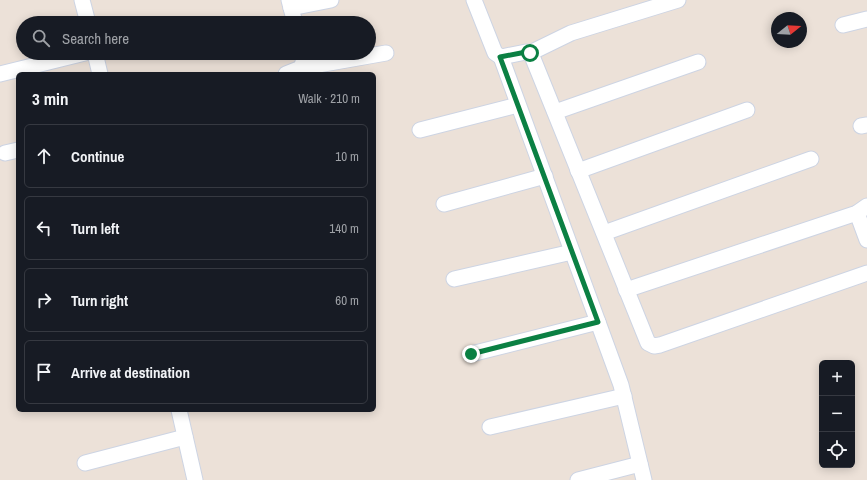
<!DOCTYPE html>
<html lang="en">
<head>
<meta charset="utf-8">
<style>
	body { margin:0; font-family:"Archivo Narrow",sans-serif; background:#242831; color:#f1f3f6 }
	.controls { position:absolute; right:12px; bottom:12px; display:grid; overflow:hidden; border-radius:6px; box-shadow:0 2px 10px #0003 }
	.controls button { width:36px; height:36px; display:grid; place-items:center; padding:0; border:0; border-bottom:1px solid #363941; background:#171b24; color:#f1f3f6; font:20px sans-serif }
	.compass { position:absolute; left:771px; top:12px; width:36px; height:36px; border-radius:50%; background:#171b24; box-shadow:0 2px 10px #0003; rotate:72deg }
	.stop { position:absolute; width:12px; height:12px; margin:-9px; border:3px solid #0b8043; border-radius:50%; background:#fff }
	.stop.end { background:#0b8043; border-color:#fff; box-shadow:0 1px 4px #0008 }
	.list { margin:0; padding:0; list-style:none }
	h2 { display:flex; justify-content:space-between; align-items:center; height:52px; margin:0; padding:0 16px; font-size:17px }
	h2 small { font-size:13px; font-weight:400; color:#9ea1a6 }
	.list li { display:grid; grid-template-columns:26px 1fr auto; gap:12px; align-items:center; box-sizing:border-box; height:64px; margin:0 8px 8px; padding:0 8px; border:1px solid #363941; border-radius:6px }
	.list b { display:block; font-size:15px; white-space:nowrap }
	.list em { font-size:13px; font-style:normal; color:#9ea1a6 }
	.icon { flex:none; width:22px; height:22px; fill:none; stroke:currentColor; stroke-width:2; stroke-linecap:round; stroke-linejoin:round }
	.map { position:relative; flex:none; width:867px; height:480px; overflow:hidden }
	.search { position:absolute; background:#171b24; box-shadow:0 2px 10px #0003; left:16px; top:16px; width:360px; height:44px; display:flex; align-items:center; gap:10px; box-sizing:border-box; padding:0 14px; border-radius:22px; color:#9ea1a6; font-size:15px }
	.panel { position:absolute; background:#171b24; box-shadow:0 2px 10px #0003; left:16px; top:72px; width:360px; height:340px; border-radius:6px }
	.map>svg:first-child { display:block }
	.lines { fill:none; stroke-linecap:round; stroke-linejoin:round }
	.street-casing { stroke:#cdd4e3; stroke-width:17 }
	.street { stroke:#fff; stroke-width:15 }
	.route { stroke:#0b8043; stroke-width:5 }
</style>
</head>
<body>
<div class="map">
<svg width="867" height="480" viewBox="0 0 867 480">
	<rect width="100%" height="100%" fill="#ece1d8"/>
	<g class="lines">
		<defs>
			<g id="street">
				<polyline points="82,0 88,23"/>
				<polyline points="289,0 295,23"/>
				<polyline points="474,0 495,53 501,57 526,52 532,56 648,343 654,346 660,345 867,273"/>
				<polyline points="291,8 331,0"/>
				<polyline points="843,25 867,19"/>
				<polyline points="95,53 100,74"/>
				<polyline points="530,53 571,33 678,0"/>
				<polyline points="501,57 621,385 644,480"/>
				<polyline points="301,68 386,53"/>
				<polyline points="0,74 85,53"/>
				<polyline points="286,74 301,68 304,59 302,53"/>
				<polyline points="555,112 698,62"/>
				<polyline points="861,126 867,125"/>
				<polyline points="420,130 518,105"/>
				<polyline points="5,153 18,150"/>
				<polyline points="578,171 747,110"/>
				<polyline points="444,204 545,176"/>
				<polyline points="857,213 867,240"/>
				<polyline points="604,233 811,159"/>
				<polyline points="454,279 572,252"/>
				<polyline points="626,290 857,213 867,206"/>
				<polyline points="471,354 598,322"/>
				<polyline points="179,410 195,480"/>
				<polyline points="490,427 624,396"/>
				<polyline points="85,463 185,437"/>
				<polyline points="578,480 640,464"/>
			</g>
		</defs>
		<use href="#street" class="street-casing"/>
		<use href="#street" class="street"/>
	</g>
	<g class="lines">
		<polyline class="route" points="471,354 598,322 500,57 526,52 530,53"/>
	</g>
</svg>
<div class="controls">
<button>+</button>
<button>−</button>
<button><svg class="icon" aria-label="locate" viewBox="0 0 24 24"><circle cx="12" cy="12" r="6"/><path d="M12 2v4M12 18v4M2 12h4M18 12h4"/></svg></button>
</div>
<svg class="compass" viewBox="-18 -18 36 36"><path d="M0-13l5 13h-10z" fill="#e53935"/><path d="M0 13l5-13h-10z" fill="#9ea1a6"/></svg>
<div class="stop" style="left:530px;top:53px"></div>
<div class="stop end" style="left:471px;top:354px"></div>
<div class="search"><svg class="icon" aria-label="search" viewBox="0 0 24 24"><circle cx="10" cy="10" r="6"/><path d="M15 15l6 6"/></svg>Search here</div>
<section class="panel">
<h2>3 min<small>Walk · 210 m</small></h2>
<ul class="list">
<li><svg class="icon" aria-label="ahead" viewBox="0 0 24 24"><path d="M12 20V5M6 11l6-6 6 6"/></svg><div><b>Continue</b></div><em>10 m</em></li>
<li><svg class="icon" aria-label="left" viewBox="0 0 24 24"><path d="M17 20v-9H6M10 6l-5 5 5 5"/></svg><div><b>Turn left</b></div><em>140 m</em></li>
<li><svg class="icon" aria-label="right" viewBox="0 0 24 24"><path d="M7 20v-9h11M14 6l5 5-5 5"/></svg><div><b>Turn right</b></div><em>60 m</em></li>
<li><svg class="icon" aria-label="arrive" viewBox="0 0 24 24"><path d="M6 21V4h12l-3 4 3 4H6"/></svg><div><b>Arrive at destination</b></div></li>
</ul>
</section>
</div>
</body>
</html>
